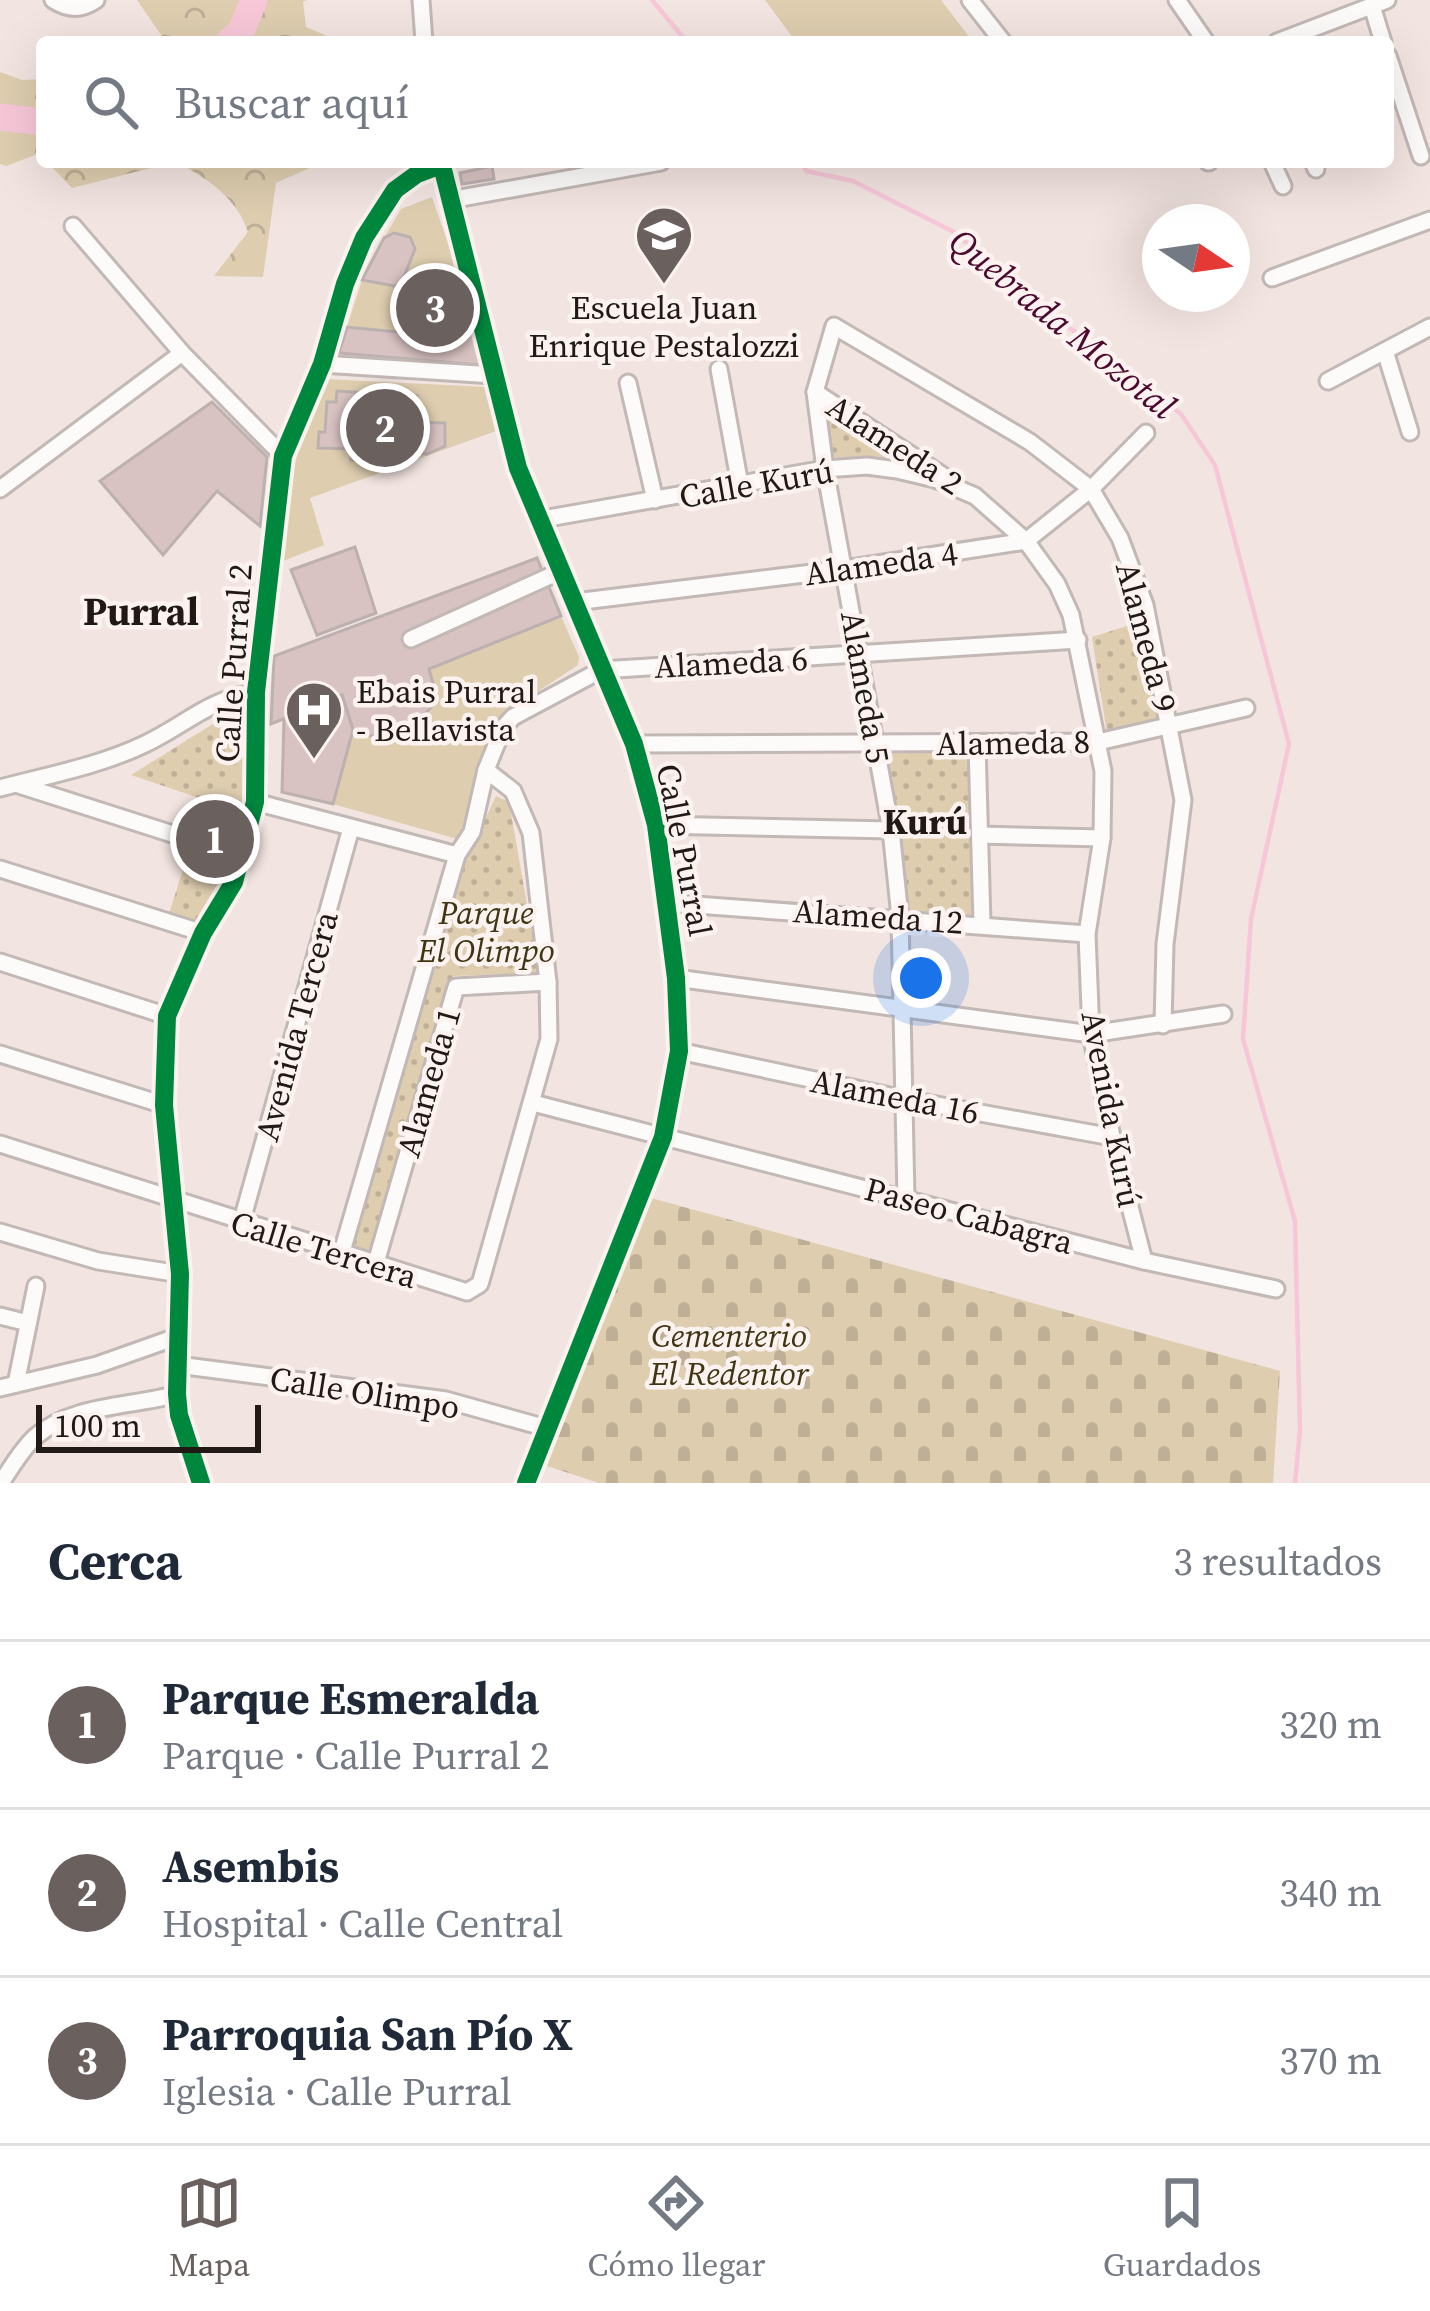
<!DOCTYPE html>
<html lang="es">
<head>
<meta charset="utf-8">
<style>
	body { margin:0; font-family:"Source Serif 4",serif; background:#f6f6f7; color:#1f2937 }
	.compass { position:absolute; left:1142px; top:204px; width:108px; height:108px; border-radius:50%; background:#fff; box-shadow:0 12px 48px #0002; rotate:103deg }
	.scale { position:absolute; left:36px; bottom:30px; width:225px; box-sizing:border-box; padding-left:12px; border:6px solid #211916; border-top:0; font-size:33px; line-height:42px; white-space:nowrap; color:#211916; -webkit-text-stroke:9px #fcf2ef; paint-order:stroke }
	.you { position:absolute; left:921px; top:978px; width:42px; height:42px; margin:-30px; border:9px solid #fff; border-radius:50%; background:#1a73e8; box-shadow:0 0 0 18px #1a73e833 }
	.badge { display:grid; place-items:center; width:78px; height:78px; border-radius:50%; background:#6a605d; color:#fff; font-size:39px; font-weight:700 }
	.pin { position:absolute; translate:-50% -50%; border:6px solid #fff; box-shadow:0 3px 12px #0006 }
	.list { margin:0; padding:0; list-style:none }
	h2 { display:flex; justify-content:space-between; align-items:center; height:156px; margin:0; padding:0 48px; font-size:51px }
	h2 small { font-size:39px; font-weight:400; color:#747a83 }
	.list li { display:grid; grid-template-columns:78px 1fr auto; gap:36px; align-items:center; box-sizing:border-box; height:168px; padding:0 48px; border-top:3px solid #e0e1e3 }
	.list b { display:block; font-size:45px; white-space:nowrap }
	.list p { margin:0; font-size:39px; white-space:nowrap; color:#747a83 }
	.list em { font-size:39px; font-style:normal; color:#747a83 }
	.icon { flex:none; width:66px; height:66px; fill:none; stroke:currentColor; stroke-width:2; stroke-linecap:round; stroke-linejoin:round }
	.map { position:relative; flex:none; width:1430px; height:1483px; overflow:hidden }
	.search { position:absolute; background:#fff; box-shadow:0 12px 48px #0002; left:36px; right:36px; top:36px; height:132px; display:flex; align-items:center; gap:30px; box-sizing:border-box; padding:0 42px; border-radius:12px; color:#747a83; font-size:45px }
	.sheet { height:660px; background:#fff }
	nav { display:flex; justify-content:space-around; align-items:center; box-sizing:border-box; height:168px; border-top:3px solid #e0e1e3; background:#fff; font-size:33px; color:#747a83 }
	nav a { display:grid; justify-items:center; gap:6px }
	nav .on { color:#6a605d }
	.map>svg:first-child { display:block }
	.green { fill:#decdaf; fill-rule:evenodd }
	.forest { fill:url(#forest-crowns) }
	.cemetery { fill:url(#cemetery-stones) }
	.park { fill:url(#park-dots) }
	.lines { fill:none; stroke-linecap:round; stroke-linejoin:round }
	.stream { stroke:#f7c7d8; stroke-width:4.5 }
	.river { stroke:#f7c7d8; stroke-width:27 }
	.building { fill:#d9c2c2; stroke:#bdb1b0; stroke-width:3 }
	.minor-casing { stroke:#c2b8b5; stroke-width:21 }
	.minor { stroke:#fdfbfa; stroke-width:15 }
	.cycleway-casing { stroke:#fcf2ef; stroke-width:26 }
	.cycleway { stroke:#00873e; stroke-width:18 }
	.labels { text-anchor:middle; stroke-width:9; stroke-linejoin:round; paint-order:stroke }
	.poi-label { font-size:33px; fill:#211916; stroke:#fcf2ef }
	.street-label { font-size:33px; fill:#211916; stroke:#fcf2ef }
	.park-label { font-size:33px; font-style:italic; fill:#403413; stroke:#fcf2ef }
	.water-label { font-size:36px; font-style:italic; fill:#4c0a2e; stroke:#fcf2ef }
	.neighbourhood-label { font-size:36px; font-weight:bold; fill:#211916; stroke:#fcf2ef }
	.quarter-label { font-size:39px; font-weight:bold; fill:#211916; stroke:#fcf2ef }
</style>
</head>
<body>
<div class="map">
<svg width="1430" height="1483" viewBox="0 0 1430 1483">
	<defs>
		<pattern id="forest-crowns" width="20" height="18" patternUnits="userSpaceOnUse" patternTransform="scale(3)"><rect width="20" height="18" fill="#decdaf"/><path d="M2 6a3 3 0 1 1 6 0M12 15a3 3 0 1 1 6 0" fill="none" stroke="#beaf96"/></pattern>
		<pattern id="cemetery-stones" width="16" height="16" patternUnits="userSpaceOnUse" patternTransform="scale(3)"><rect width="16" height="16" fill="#decdaf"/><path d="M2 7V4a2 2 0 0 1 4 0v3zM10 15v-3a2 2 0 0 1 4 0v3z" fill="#beaf96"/></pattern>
		<pattern id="park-dots" width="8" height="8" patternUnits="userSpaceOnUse" patternTransform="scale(3)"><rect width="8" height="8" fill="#decdaf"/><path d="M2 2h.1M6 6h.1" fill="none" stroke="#beaf96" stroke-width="1.8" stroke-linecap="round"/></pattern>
	</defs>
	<rect width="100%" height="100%" fill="#f2e4e0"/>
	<g class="green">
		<polygon points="765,0 941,0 973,42 796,42"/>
		<polygon points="432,197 464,290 405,289 398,332 347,327 362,280 400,287 415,249 414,243 401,233 384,238 401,209"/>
		<path d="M326,379l159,8 11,44 -186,67 14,47 -41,16 8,-98zM337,391l79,5 -1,26 30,2v22l-18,8 -41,-2 -1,9 -33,-1 -1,-11 -32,-2 6,-15 2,-30h9z"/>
		<path d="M561,616l18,41 -1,8 -74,49 -10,15 -28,106 -5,5 -128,-36 20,-74c42,16 94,-11 76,-61z"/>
	</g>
	<g class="forest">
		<polygon points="137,0 307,0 303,2 306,27 342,42 166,42"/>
		<polygon points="0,72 22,80 42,79 42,157 38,154 6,166 0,164"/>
		<polygon points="47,162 175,162 72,188"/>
		<path d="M176,162h147l-47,21 -13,94 -49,-1 34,-44c-10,-33 -42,-55 -72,-70z"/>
	</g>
	<polygon class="cemetery" points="651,1198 1280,1371 1273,1483 599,1483 547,1466"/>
	<g class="park">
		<polygon points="823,405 921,465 828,457"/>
		<polygon points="1146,620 1165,722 1107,734 1092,637"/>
		<polygon points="221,719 238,721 244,727 244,799 229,878 204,926 168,917 205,800 131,775"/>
		<polygon points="969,752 972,918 903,913 898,823 886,753"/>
		<polygon points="496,796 509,802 539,973 453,976 371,1257 351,1253 456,883"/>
	</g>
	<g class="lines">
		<g class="stream">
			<polyline points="652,0 687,42"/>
			<polyline points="802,162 806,171 853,181 954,232 1110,361 1181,414 1215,465 1289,744 1251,919 1243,1039 1295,1221 1300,1430 1295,1483"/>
		</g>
		<g class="river">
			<polyline points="229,42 241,31 254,0"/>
			<polyline points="0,117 42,122"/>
		</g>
	</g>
	<g class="building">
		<polygon points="492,166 494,179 462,184 460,173"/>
		<polygon points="394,233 410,237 415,249 400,287 362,280 384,238"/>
		<polygon points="404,289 464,290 480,365 339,353 347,327 398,332"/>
		<polygon points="337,391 417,396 415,422 445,423 445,446 427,454 386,452 386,461 351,460 351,449 318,448 319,432 325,432 327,402 336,402"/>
		<polygon points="212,402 267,457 260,526 217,491 163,555 100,481"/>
		<polygon points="355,547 376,613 317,635 291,570"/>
		<polygon points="537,558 561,616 429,669 436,695 433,705 423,716 379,737 365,735 353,730 342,695 271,724 274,656"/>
		<polygon points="342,695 353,730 333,804 282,792 284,719"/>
	</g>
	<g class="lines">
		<defs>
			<g id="minor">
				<path d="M53,0c16,10 28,10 43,0"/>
				<polyline points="421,0 424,42"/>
				<polyline points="970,0 1003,42"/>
				<polyline points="1177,0 1206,42"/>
				<polyline points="1372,6 1383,42"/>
				<polyline points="1277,42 1387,0"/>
				<polyline points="1388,56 1421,156"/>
				<polyline points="441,162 518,468 634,744 656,825 676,978 679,1051 663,1137 526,1483"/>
				<polyline points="1208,162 1209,162"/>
				<polyline points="1272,162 1283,186"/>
				<polyline points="1313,162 1316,169"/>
				<polyline points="450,200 661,162"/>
				<polyline points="73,226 182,353 283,456"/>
				<polyline points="1272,278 1430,220"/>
				<polyline points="1385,351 1410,432"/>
				<polyline points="322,364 494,375"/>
				<polyline points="719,369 740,485"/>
				<polyline points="1328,381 1430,327"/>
				<polyline points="628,383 655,500"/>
				<polyline points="815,392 948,479"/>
				<polyline points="0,489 182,353"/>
				<polyline points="537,520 825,469 867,466 897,470 935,479 975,496 1026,541 1057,584 1071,615 1103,771 1102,838 1087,934 1091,1034 1112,1137 1144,1261"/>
				<polyline points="575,602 845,569 1026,541 1091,489 1146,433"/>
				<polyline points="411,639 561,571"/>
				<polyline points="634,744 1098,742 1246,708"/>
				<polyline points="977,744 982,923"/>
				<polyline points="19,785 188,839"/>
				<path d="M0,788c49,-13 99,-22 145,-44 42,-20 62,-44 111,-52"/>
				<polyline points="255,802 457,855"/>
				<polyline points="656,825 891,830"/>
				<polyline points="980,835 1102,838"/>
				<polyline points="0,869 203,933"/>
				<polyline points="669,903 1087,934"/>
				<polyline points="0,962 167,1016"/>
				<polyline points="676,978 1091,1034 1223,1014"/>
				<polyline points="679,1051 904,1099 1112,1137"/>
				<polyline points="0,1054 164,1105"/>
				<polyline points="533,1103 1144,1261 1276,1289"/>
				<polyline points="0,1144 467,1292 480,1284 549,1039 548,982 531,833 513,791 486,770"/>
				<polyline points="906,1198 900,917 891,830 825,469 815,392 834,326 1030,442 1091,489 1120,538 1145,605 1183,800 1165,944 1163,1025"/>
				<polyline points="241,1224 351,828"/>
				<polyline points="0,1232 98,1261 180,1274"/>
				<polyline points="341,1255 457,855 472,832 486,770 503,728 513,717 601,670 1078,640"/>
				<polyline points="375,1266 456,987 548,982"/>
				<polyline points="0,1316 28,1323"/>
				<polyline points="178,1365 446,1400 550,1429"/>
				<polyline points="16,1384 36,1286"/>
				<polyline points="0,1388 97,1365 179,1336"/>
				<path d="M1,1483c9,-14 21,-34 34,-46 37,-33 97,-30 142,-43"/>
				<polyline points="201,1483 179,1415 177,1394 180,1274 164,1105 167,1016 203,933 234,882 255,802 256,692 283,456 322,364 345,284 364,238 395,190 417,174 441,165"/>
			</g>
		</defs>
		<use href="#minor" class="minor-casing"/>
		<use href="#minor" class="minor"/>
		<defs>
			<g id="cycleway">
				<polyline points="441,162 518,468 634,744 656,825 676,978 679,1051 663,1137 526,1483"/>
				<polyline points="201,1483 179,1415 177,1394 180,1274 164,1105 167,1016 203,933 234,882 255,802 256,692 283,456 322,364 345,284 364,238 395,190 417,174 441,165"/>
			</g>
		</defs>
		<use href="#cycleway" class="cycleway-casing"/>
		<use href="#cycleway" class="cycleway"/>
	</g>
	<defs>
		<symbol id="school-pin" viewBox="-11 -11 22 30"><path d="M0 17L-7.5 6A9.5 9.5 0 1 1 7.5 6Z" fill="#6a605d" stroke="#fcf2ef"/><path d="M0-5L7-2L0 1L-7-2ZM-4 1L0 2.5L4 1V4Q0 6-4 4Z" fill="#fff"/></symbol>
		<symbol id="hospital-pin" viewBox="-11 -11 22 30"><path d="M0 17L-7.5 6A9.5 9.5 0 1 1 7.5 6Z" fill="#6a605d" stroke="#fcf2ef"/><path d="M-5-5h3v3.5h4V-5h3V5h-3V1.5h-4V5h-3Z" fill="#fff"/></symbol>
	</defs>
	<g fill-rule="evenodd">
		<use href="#school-pin" x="631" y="202" width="66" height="90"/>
		<use href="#hospital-pin" x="281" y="677" width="66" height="90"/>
	</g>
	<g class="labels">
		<g class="poi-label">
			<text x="664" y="319">Escuela Juan<tspan x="664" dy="38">Enrique Pestalozzi</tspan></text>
			<text x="356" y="703" text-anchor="start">Ebais Purral<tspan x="356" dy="38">- Bellavista</tspan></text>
		</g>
		<g class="street-label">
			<text transform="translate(895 444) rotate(33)" y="12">Alameda 2</text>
			<text transform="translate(756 483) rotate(-10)" y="12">Calle Kurú</text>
			<text transform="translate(881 563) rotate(-8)" y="12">Alameda 4</text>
			<text transform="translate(1147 637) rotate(75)" y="12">Alameda 9</text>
			<text transform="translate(731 662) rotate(-3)" y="12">Alameda 6</text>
			<text transform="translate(233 663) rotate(-86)" y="12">Calle Purral 2</text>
			<text transform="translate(866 687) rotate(80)" y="12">Alameda 5</text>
			<text transform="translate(1013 742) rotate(-1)" y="12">Alameda 8</text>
			<text transform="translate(685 850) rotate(79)" y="12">Calle Purral</text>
			<text transform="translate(878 916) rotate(4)" y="12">Alameda 12</text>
			<text transform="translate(296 1026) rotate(-75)" y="12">Avenida Tercera</text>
			<text transform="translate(428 1082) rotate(-74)" y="12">Alameda 1</text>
			<text transform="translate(895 1096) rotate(11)" y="12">Alameda 16</text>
			<text transform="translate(1112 1109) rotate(79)" y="12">Avenida Kurú</text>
			<text transform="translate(969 1215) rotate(15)" y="12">Paseo Cabagra</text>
			<text transform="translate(324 1249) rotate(17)" y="12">Calle Tercera</text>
			<text transform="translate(365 1392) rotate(9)" y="12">Calle Olimpo</text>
		</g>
		<g class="park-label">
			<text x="486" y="924">Parque<tspan x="486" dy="38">El Olimpo</tspan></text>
			<text x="729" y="1347">Cementerio<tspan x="729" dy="38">El Redentor</tspan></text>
		</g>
		<g class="water-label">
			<text transform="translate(1063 323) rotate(39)" y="13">Quebrada Mozotal</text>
		</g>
		<g class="neighbourhood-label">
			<text x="925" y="834">Kurú</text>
		</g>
		<g class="quarter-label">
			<text x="141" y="625">Purral</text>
		</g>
	</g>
</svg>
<svg class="compass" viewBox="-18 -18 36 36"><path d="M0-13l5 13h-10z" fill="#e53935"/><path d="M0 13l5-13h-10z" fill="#747a83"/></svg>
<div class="scale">100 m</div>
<div class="you"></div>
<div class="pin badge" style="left:215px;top:839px">1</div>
<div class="pin badge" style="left:385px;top:428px">2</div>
<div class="pin badge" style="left:435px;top:308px">3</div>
<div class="search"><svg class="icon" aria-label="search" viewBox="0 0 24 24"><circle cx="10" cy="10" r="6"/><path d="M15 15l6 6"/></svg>Buscar aquí</div>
</div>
<section class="sheet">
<h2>Cerca<small>3 resultados</small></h2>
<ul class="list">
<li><span class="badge">1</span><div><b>Parque Esmeralda</b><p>Parque · Calle Purral 2</p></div><em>320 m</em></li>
<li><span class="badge">2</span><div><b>Asembis</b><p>Hospital · Calle Central</p></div><em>340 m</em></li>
<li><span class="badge">3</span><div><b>Parroquia San Pío X</b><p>Iglesia · Calle Purral</p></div><em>370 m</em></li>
</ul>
</section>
<nav>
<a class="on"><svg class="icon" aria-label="map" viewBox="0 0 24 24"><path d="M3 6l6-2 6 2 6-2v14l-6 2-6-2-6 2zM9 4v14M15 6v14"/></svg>Mapa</a>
<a><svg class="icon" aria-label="directions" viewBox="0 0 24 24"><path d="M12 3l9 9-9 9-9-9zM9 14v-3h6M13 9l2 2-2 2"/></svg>Cómo llegar</a>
<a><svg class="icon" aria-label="saved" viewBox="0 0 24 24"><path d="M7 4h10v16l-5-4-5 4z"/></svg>Guardados</a>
</nav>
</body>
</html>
